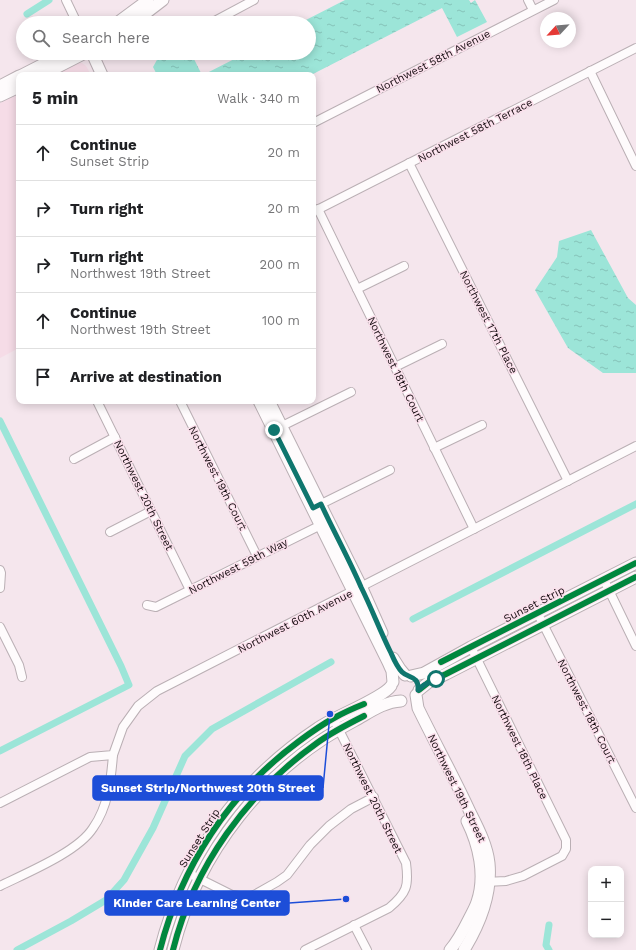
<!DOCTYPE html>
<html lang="en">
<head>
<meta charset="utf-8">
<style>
	body { margin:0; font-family:"Work Sans",sans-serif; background:#f6f6f6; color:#202124 }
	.controls { position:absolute; right:12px; bottom:12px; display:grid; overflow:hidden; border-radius:8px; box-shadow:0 2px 10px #0003 }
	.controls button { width:36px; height:36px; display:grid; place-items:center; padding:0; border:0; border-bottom:1px solid #e0e0e0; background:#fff; color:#202124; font:20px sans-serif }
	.compass { position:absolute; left:540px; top:12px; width:36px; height:36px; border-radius:50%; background:#fff; box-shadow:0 2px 10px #0003; rotate:244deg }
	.stop { position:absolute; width:12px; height:12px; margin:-9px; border:3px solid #0f766e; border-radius:50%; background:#fff }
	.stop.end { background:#0f766e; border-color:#fff; box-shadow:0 1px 4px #0008 }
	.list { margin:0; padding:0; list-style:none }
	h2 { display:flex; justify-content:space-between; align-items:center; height:52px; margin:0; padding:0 16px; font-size:17px }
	h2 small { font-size:13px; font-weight:400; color:#757577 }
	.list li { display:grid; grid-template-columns:26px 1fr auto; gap:12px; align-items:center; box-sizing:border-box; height:56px; padding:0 16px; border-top:1px solid #e0e0e0 }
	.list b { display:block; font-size:15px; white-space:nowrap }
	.list p { margin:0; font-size:13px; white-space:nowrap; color:#757577 }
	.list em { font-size:13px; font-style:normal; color:#757577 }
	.icon { flex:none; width:22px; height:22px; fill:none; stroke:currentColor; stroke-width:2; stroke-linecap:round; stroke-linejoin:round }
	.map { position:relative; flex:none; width:636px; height:950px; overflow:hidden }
	.search { position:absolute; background:#fff; box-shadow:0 2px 10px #0003; left:16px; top:16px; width:300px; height:44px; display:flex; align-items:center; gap:10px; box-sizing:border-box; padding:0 14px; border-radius:22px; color:#757577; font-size:15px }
	.panel { position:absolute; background:#fff; box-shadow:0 2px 10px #0003; left:16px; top:72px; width:300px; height:332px; border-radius:8px }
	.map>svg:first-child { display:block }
	.built { fill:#f6dce7 }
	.water { fill:url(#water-ripples) }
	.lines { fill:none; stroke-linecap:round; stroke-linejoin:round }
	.canal { stroke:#9ce5d8; stroke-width:7 }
	.street-casing { stroke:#baafb4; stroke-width:10 }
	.secondary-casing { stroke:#baafb4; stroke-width:13 }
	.street { stroke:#fefbfc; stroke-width:8 }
	.secondary { stroke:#fefbfc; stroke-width:11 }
	.cycleway-casing { stroke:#fbe0ec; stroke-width:8 }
	.cycleway { stroke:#00873e; stroke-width:6 }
	.route { stroke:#0f766e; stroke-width:5 }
	.labels { text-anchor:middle; stroke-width:3; stroke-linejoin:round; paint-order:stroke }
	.street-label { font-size:11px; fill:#180f13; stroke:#fbe0ec }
	.leader { fill:none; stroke:#1d4ed8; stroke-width:1.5 }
	.callout-dot { fill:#1d4ed8; stroke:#fbe0ec; stroke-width:1.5 }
	.callout { fill:#1d4ed8; stroke:#1d4ed8; stroke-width:1.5 }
	.callout-label { font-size:12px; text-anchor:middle; font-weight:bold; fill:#fff }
</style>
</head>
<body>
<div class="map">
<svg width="636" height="950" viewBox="0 0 636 950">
	<defs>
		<pattern id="water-ripples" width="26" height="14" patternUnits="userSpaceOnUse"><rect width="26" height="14" fill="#9ce5d8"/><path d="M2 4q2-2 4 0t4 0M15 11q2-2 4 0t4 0" fill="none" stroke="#86c3b8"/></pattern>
	</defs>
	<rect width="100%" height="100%" fill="#f5e6ed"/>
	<g class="built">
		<polygon points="78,63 82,63 86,66 91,75 56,75"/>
		<polygon points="19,94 19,348 0,358 0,103"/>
	</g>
	<g class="water">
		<polygon points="345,0 469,0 471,3 475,0 487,22 457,37 442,8 311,75 203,75 246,53 309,53 309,23 300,23"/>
		<polygon points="167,53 191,53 202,75 157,75 153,67 158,58"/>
		<polygon points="591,230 628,298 636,305 636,373 603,373 568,348 535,290 557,257 559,241"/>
	</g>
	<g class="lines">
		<g class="canal">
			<polyline points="27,14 49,0"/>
			<polyline points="0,421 121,666 129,685 0,751"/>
			<polyline points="413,619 636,504"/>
			<polyline points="549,925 546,945 549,950"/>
			<polyline points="17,950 71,921 106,900 124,880 153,828 185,756 212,729 331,662"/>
		</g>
		<defs>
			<g id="street">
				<polyline points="66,0 77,23"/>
				<polyline points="528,0 533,10"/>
				<polyline points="211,23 254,0"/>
				<polyline points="590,71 636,166"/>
				<polyline points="313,123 554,0"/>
				<polyline points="409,163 568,481"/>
				<polyline points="318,209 474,529"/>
				<polyline points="313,212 636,48"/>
				<polyline points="357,289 404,266"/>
				<polyline points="395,367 442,344"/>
				<polyline points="97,401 190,590"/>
				<polyline points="180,401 257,556"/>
				<polyline points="278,428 351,392"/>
				<polyline points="434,448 482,425"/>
				<polyline points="74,459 115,437"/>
				<polyline points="315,507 390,470"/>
				<polyline points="110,532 151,511"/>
				<polyline points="0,570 1,573 0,588"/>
				<polyline points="604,580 636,646"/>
				<polyline points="147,605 156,607 325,523"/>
				<polyline points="538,614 636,808"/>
				<polyline points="0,627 19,665 22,677"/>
				<polyline points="471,647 566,840 566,849 562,856 523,876 506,881 485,882"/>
				<polyline points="0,803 90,757 113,755 123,727 138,706 157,691 636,446"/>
				<polyline points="188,873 232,895 247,897 254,895 277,882 287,875 310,845 329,826 351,809 374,797"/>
				<path d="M0,886c26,-13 78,-34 93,-58 15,-21 18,-48 20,-73"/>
				<polyline points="354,925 367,950"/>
				<path d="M305,950l84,-42c18,-15 20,-22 17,-45l-73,-145"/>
			</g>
			<g id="secondary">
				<polyline points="117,23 148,0"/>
				<polyline points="133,23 163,0"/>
				<polyline points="92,53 102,75"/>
				<polyline points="22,75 65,53"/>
				<polyline points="42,75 85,53"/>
				<polyline points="0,86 19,76"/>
				<polyline points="0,96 19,87"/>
				<polyline points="259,401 388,662 392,671 393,682"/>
				<polyline points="269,401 361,586 382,633"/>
				<polyline points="393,658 400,669 405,675"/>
				<polyline points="411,676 424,673 471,647 636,563"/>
				<polyline points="419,690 429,682 446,674 636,577"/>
				<path d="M416,695l2,13c17,35 36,69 52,104 8,16 17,33 19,51 3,31 -9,61 -25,87"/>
				<path d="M160,950c24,-93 78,-169 158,-222 15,-11 65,-30 73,-42"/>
				<path d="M173,950c24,-97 92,-183 181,-229 15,-8 29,-19 47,-20"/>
				<path d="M450,950c8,-9 14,-21 19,-31 3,-6 6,-11 8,-17 9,-26 2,-57 -10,-81"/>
			</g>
		</defs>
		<use href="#street" class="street-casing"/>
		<use href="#secondary" class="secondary-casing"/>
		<use href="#street" class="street"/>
		<use href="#secondary" class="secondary"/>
		<defs>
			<g id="cycleway">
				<polyline points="441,662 636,563"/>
				<polyline points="419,690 429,682 446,674 636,577"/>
				<path d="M160,950c21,-83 69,-157 138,-208 12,-9 23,-17 36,-24 9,-5 20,-10 30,-14"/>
				<path d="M173,950c21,-84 74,-157 144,-207 15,-11 31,-19 47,-27"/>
			</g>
		</defs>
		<use href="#cycleway" class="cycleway-casing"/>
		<use href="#cycleway" class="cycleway"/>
	</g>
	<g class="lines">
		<path class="route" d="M274,430l39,78 8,-4c13,28 28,55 40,83 11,22 19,44 30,66 3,7 6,14 11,19 7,7 17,3 16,18l6,-5 12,-6"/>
	</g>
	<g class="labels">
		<g class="street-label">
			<text transform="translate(433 61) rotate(-27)" y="4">Northwest 58th Avenue</text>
			<text transform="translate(475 130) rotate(-27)" y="4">Northwest 58th Terrace</text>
			<text transform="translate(489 322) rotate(63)" y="4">Northwest 17th Place</text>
			<text transform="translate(396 369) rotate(64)" y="4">Northwest 18th Court</text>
			<text transform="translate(218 478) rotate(63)" y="4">Northwest 19th Court</text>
			<text transform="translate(144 495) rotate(64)" y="4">Northwest 20th Street</text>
			<text transform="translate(238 566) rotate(-27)" y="4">Northwest 59th Way</text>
			<text transform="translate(534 604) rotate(-27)" y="4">Sunset Strip</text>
			<text transform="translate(295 621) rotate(-27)" y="4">Northwest 60th Avenue</text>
			<text transform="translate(587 711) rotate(63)" y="4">Northwest 18th Court</text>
			<text transform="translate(520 747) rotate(64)" y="4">Northwest 18th Place</text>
			<text transform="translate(457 788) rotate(64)" y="4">Northwest 19th Street</text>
			<text transform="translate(373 798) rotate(64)" y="4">Northwest 20th Street</text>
			<text transform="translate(199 838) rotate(-58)" y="4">Sunset Strip</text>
		</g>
	</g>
	<path class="leader" d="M330 714L323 788M346 899L289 903"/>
	<g class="callout-dot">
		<circle cx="330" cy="714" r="4"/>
		<circle cx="346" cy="899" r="4"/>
	</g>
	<g class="callout">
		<rect x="93" y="776" width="230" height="24" rx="4"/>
		<rect x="105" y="891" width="184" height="24" rx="4"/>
	</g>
	<g class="callout-label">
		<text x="208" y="792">Sunset Strip/Northwest 20th Street</text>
		<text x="197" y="907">Kinder Care Learning Center</text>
	</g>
</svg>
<div class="controls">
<button>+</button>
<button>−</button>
</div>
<svg class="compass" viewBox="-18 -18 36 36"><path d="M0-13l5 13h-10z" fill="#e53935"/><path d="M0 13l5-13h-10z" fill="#757577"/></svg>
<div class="stop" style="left:436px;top:679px"></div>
<div class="stop end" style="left:274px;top:430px"></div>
<div class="search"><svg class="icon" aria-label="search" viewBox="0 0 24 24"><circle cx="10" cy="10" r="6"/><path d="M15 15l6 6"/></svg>Search here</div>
<section class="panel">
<h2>5 min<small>Walk · 340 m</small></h2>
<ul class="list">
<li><svg class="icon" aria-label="ahead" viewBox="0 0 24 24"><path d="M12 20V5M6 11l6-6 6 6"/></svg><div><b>Continue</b><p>Sunset Strip</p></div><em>20 m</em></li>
<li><svg class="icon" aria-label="right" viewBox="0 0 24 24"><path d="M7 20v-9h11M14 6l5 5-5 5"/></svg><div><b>Turn right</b></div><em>20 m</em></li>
<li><svg class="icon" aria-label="right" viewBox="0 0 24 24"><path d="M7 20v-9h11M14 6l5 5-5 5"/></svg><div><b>Turn right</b><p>Northwest 19th Street</p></div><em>200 m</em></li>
<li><svg class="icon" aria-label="ahead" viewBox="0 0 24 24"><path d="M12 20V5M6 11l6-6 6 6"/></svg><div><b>Continue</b><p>Northwest 19th Street</p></div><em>100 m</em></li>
<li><svg class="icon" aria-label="arrive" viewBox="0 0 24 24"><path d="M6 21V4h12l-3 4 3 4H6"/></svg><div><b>Arrive at destination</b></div></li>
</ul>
</section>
</div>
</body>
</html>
